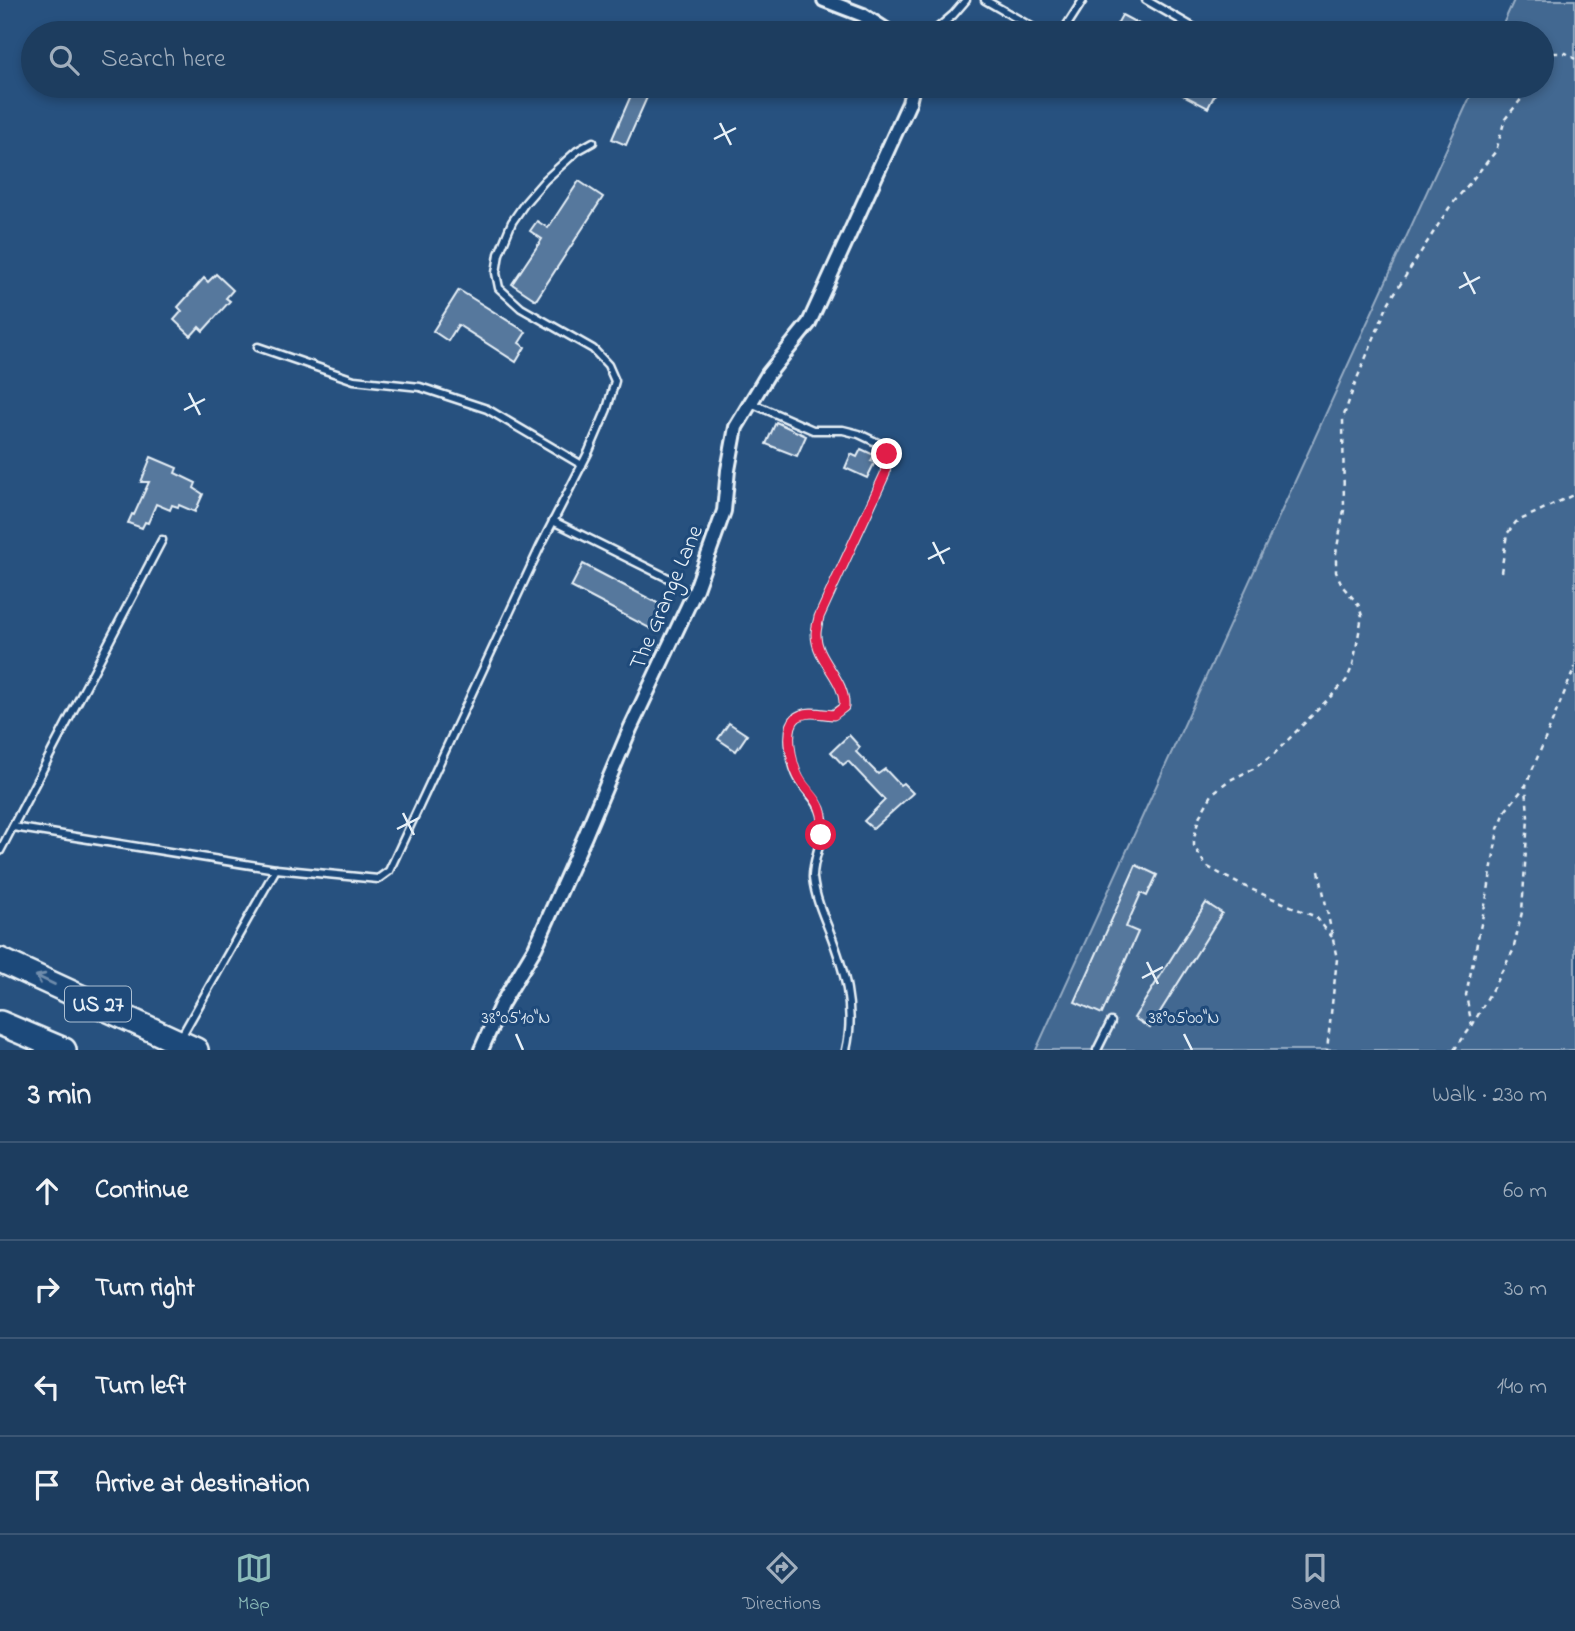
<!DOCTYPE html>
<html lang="en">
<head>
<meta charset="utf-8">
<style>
	body { margin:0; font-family:"Indie Flower",sans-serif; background:#2a4868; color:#f1f3f6 }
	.stop { position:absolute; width:21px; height:21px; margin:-16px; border:5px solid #e11d48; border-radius:50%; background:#fff }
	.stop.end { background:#e11d48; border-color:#fff; box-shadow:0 2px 7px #0008 }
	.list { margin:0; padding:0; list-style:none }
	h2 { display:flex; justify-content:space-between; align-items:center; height:91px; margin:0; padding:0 28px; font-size:30px }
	h2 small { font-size:23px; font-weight:400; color:#a0aebd }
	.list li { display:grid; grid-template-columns:46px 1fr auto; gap:21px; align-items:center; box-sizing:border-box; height:98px; padding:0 28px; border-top:2px solid #3b5674 }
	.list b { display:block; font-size:26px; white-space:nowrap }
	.list em { font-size:23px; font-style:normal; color:#a0aebd }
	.icon { flex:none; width:38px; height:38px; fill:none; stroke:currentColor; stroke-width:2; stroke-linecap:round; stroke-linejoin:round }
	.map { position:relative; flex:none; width:1575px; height:1050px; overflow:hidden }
	.search { position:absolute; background:#1d3d5f; box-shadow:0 4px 10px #0003; left:21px; right:21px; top:21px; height:77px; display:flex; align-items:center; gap:18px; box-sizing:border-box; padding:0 24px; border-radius:38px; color:#a0aebd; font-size:26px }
	.sheet { height:483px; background:#1d3d5f }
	nav { display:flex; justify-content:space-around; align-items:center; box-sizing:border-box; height:98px; border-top:2px solid #3b5674; background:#1d3d5f; font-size:19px; color:#a0aebd }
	nav a { display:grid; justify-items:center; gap:4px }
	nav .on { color:#8bbbb9 }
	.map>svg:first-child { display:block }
	.green { fill:#436891; stroke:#96acc4; stroke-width:2 }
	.building { fill:#57789d; stroke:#e8f1f8; stroke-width:2 }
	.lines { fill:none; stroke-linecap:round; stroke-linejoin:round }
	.lane-casing { stroke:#e8f1f8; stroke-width:11 }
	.street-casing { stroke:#e8f1f8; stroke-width:18 }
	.highway-casing { stroke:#e8f1f8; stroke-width:28 }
	.path { stroke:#e8f1f8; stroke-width:2.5; stroke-dasharray:5 5; stroke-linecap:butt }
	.lane { stroke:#1f4a7a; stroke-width:6 }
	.street { stroke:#1f4a7a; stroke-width:12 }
	.highway { stroke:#1f4a7a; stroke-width:23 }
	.oneway { stroke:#6f8dac }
	.route { stroke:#e11d48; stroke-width:9 }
	.ticks { fill:none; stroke:#e8f1f8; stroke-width:2.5 }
	.labels { text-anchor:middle; stroke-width:6; stroke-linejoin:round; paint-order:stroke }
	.shield { fill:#1f4a7a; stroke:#acbfd2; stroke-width:2 }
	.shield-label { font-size:21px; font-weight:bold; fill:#e8f1f8 }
	.street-label { font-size:23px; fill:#e8f1f8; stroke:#1f4a7a }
	.ticks-label { font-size:18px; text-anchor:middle; fill:#e8f1f8; stroke:#1f4a7a; stroke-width:6; stroke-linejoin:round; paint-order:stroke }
</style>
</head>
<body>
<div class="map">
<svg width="1575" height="1050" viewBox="0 0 1575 1050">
	<rect width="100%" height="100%" fill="#27517f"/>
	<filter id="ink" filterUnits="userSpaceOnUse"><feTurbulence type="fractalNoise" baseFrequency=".0143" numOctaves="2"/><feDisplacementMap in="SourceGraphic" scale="14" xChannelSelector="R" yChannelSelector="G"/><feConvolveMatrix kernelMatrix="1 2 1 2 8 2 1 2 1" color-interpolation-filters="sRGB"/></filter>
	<g filter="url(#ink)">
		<polygon class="green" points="1514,0 1575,0 1575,1050 1036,1050 1475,86 1542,86 1542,33 1499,33"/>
		<g class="building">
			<polygon points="1122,15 1156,33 1112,33"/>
			<polygon points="635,86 652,86 626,145 612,139"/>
			<polygon points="1166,86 1219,86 1208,108"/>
			<polygon points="579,181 603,197 536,300 512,284 542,239 530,231 537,221 548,228"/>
			<polygon points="216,274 233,290 226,298 230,301 203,331 199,327 191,336 174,320 182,311 178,307 204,278 208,282"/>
			<polygon points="459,290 526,332 519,343 525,347 516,362 458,325 448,341 433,331"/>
			<polygon points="776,422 806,436 797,456 766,444"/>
			<polygon points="861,449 874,455 871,461 875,462 867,478 845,468 851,454 857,457"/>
			<polygon points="151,457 177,468 175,473 196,483 194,488 203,494 195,512 179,505 178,507 172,505 170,510 156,504 148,523 145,522 142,528 128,523 132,514 134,515 149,482 141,482"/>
			<polygon points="583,564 665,607 653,630 571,587"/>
			<polygon points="729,723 747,735 736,751 718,739"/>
			<polygon points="849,735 860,747 856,752 878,774 885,769 900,785 903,783 913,793 873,829 864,821 885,800 848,761 843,765 831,752"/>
			<polygon points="1136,865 1157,875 1147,896 1141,893 1126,927 1138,932 1102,1014 1075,1002"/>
			<polygon points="1206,903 1222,913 1150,1028 1134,1018"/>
		</g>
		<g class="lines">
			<defs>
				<g id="lane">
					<polyline points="985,0 1042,33"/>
					<polyline points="1146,0 1203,33"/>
					<polyline points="932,33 953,15 966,0"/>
					<polyline points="1062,33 1083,0"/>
					<polyline points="258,347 354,380 420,387 487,409 582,465"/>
					<path d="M751,403l62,27h30l16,4 19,9 9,12 -2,19 -66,143c-1,5 -3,12 -3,17 0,27 30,45 28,73l-11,8c-11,-1 -26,-5 -36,2 -14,11 -5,49 2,62 7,13 20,21 23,36 5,20 -10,42 -9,63 2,18 9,35 16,52 15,39 27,78 17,120"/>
					<polyline points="553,521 670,579"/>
					<polyline points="13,827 276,869"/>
					<polyline points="0,851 162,540"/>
					<polyline points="181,1037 276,869 378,879 389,871 540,547 589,451 607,409 615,381 608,365 593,349 521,308 499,288 496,273 499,254 512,222 525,203 545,180 577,151 593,142"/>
					<polyline points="1097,1050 1111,1022"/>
				</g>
				<g id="street">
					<polyline points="824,0 863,15 891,33"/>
					<polyline points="481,1050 501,1005 535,948 585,836 630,729 696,589 724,511 728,470 736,427 768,374 809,323 909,103 913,86"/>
				</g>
				<g id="highway">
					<polyline points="0,960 196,1050"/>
					<polyline points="0,1023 64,1050"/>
				</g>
			</defs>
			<use href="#lane" class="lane-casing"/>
			<use href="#street" class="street-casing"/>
			<use href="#highway" class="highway-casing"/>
			<g class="path">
				<polyline points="1542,69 1545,61 1553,53 1566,53 1575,59"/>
				<polyline points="1501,572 1507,534 1516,522 1575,494"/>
				<polyline points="1319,871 1337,959 1327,1050"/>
				<polyline points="1332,937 1316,917 1239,884 1206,866 1194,846 1194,838 1199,817 1213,793 1228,781 1253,769 1273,755 1346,681 1353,665 1362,616 1358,604 1343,587 1336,572 1336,553 1344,510 1343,418 1356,381 1389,302 1449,208 1496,151 1505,119 1532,86"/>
				<polyline points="1472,1026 1513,951 1522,912 1528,818 1526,785"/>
				<polyline points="1454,1050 1472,1026 1466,995 1488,891 1498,829 1506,810 1526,785 1575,667"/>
			</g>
			<use href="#lane" class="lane"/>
			<use href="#street" class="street"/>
			<use href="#highway" class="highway"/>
		</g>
		<defs><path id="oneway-shaft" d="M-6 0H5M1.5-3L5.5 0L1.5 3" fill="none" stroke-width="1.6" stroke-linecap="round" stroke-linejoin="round" transform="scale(1.75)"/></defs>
		<use class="oneway" href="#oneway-shaft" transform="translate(45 980) rotate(-155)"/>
	</g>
	<g class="lines" filter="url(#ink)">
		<path class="route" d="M821,835c1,-10 3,-17 -1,-27 -3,-10 -13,-18 -19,-27 -8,-12 -18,-51 -5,-63 10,-8 26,-4 38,-3l10,-8c2,-28 -28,-46 -28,-73 0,-5 2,-12 3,-17l66,-143 2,-20"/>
	</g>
	<path class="ticks" d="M720,123l11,22M714,139l22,-11M1464,272l11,22M1459,288l21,-11M189,393l11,22M184,410l21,-11M933,542l11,22M928,559l22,-11M403,813l11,22M397,829l22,-11M1147,962l11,22M1142,978l21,-11M516,1034l7,16M1184,1034l8,16"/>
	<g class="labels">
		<rect class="shield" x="65" y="986.5" width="66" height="35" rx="5"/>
		<g class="shield-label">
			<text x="98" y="1011">US 27</text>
		</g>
		<g class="street-label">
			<text transform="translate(665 597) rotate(-67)" y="8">The Grange Lane</text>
		</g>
	</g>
	<g class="ticks-label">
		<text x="516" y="1023">38°05'10"N</text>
		<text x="1184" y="1023">38°05'00"N</text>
	</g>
</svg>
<div class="stop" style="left:821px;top:835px"></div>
<div class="stop end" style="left:887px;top:454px"></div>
<div class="search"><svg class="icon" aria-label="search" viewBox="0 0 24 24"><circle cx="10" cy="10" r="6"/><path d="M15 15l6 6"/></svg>Search here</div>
</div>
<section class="sheet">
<h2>3 min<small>Walk · 230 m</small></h2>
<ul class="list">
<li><svg class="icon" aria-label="ahead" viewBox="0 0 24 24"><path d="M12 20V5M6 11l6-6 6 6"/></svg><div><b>Continue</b></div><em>60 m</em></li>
<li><svg class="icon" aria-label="right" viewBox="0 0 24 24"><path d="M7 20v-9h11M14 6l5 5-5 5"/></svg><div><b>Turn right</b></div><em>30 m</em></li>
<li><svg class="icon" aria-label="left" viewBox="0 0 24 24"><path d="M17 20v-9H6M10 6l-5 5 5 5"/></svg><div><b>Turn left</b></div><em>140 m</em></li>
<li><svg class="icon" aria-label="arrive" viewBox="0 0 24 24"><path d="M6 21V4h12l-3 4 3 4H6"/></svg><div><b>Arrive at destination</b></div></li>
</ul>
</section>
<nav>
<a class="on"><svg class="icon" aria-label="map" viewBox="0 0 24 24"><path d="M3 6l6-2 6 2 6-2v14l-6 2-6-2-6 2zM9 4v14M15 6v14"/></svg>Map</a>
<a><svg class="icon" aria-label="directions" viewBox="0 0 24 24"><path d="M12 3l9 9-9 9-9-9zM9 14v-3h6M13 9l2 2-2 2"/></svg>Directions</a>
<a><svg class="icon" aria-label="saved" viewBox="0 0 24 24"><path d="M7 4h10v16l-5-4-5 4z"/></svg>Saved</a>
</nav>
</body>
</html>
